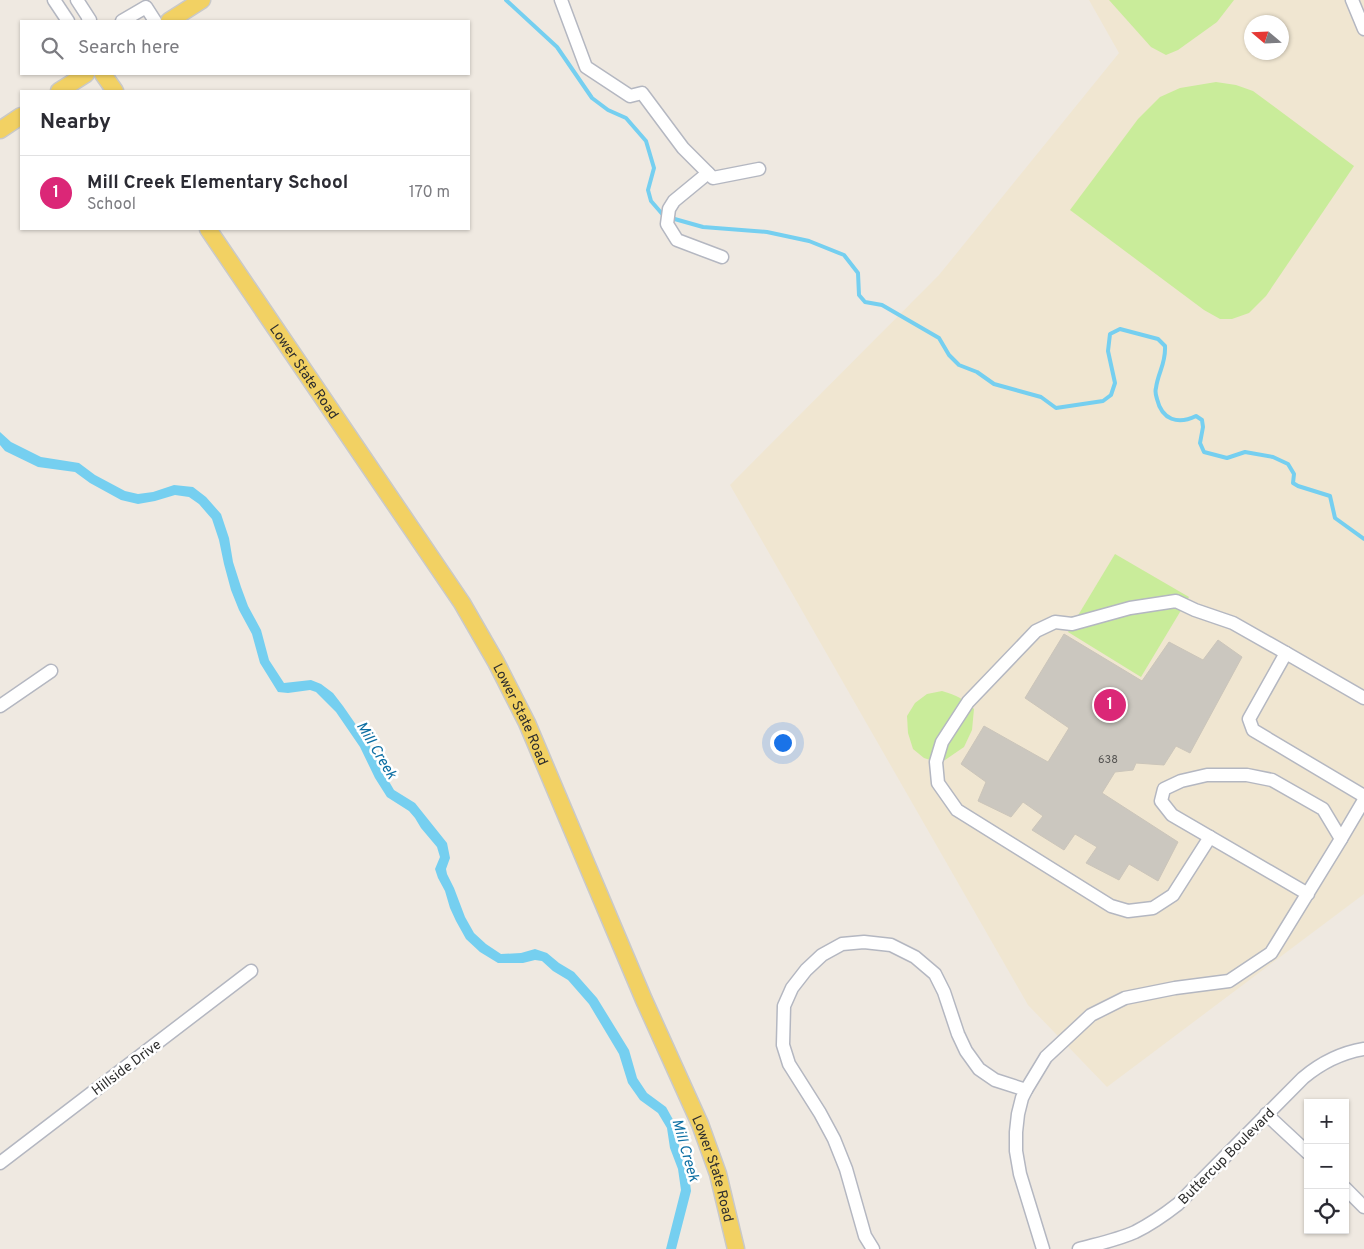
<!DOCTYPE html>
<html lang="en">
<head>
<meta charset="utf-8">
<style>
	body { margin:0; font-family:Overpass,sans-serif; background:#f2f2f3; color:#2b2b33 }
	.controls { position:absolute; right:15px; bottom:15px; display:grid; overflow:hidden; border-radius:0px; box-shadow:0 1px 4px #0004 }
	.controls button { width:45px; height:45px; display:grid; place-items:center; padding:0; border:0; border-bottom:1px solid #e1e1e2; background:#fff; color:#2b2b33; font:25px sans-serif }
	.compass { position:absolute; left:1244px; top:15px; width:45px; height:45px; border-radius:50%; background:#fff; box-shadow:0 1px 4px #0004; rotate:289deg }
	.you { position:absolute; left:782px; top:742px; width:18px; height:18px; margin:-12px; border:4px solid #fff; border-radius:50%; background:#1a73e8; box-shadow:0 0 0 8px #1a73e833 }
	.badge { display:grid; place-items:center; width:32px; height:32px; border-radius:50%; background:#db2777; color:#fff; font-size:16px; font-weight:700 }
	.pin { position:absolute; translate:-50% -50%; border:2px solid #fff; box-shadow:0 1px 5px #0006 }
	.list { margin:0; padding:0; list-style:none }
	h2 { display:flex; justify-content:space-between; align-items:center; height:65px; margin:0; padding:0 20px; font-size:21px }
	h2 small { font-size:16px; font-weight:400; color:#7c7c81 }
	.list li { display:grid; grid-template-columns:32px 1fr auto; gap:15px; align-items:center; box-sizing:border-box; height:75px; padding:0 20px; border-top:1px solid #e1e1e2 }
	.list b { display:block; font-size:19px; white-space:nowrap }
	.list p { margin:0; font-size:16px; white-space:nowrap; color:#7c7c81 }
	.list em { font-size:16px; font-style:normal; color:#7c7c81 }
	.icon { flex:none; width:28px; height:28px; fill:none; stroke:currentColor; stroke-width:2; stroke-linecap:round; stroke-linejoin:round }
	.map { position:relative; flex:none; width:1364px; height:1249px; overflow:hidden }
	.search { position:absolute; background:#fff; box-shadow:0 1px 4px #0004; left:20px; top:20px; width:450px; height:55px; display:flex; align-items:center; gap:12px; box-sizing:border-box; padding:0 18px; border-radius:0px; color:#7c7c81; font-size:19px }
	.panel { position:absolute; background:#fff; box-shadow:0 1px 4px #0004; left:20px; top:90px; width:450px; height:140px; border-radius:0px }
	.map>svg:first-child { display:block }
	.education { fill:#f0e6d1; fill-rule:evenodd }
	.pitch { fill:#c9ec9a }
	.water { fill:#75cff0 }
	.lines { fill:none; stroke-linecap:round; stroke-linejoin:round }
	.stream { stroke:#75cff0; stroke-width:4 }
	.building { fill:#cbc7bf; stroke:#cbc5ba }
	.minor-casing { stroke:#b4b7c1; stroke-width:15 }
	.major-casing { stroke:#c9c9c9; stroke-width:19 }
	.minor { stroke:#fff; stroke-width:12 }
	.major { stroke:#f2d163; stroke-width:16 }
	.labels { text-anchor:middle; stroke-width:5; stroke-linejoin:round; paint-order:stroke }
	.number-label { font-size:11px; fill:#555452 }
	.street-label { font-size:14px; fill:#2e2e2e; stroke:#fff }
	.water-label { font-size:15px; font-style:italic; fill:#0d6fa3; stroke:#fff }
</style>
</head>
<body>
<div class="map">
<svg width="1364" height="1249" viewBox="0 0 1364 1249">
	<rect width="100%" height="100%" fill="#efe9e1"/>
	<path class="education" d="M1089,0h275v894l-257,193 -79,-82 -298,-520 209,-210 180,-222zM1252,22h30v30h-30z"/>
	<g class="pitch">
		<polygon points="1109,0 1234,0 1217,22 1178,50 1166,55 1151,47"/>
		<polygon points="1216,82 1236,85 1253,91 1354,166 1266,296 1249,313 1232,319 1220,319 1204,310 1070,210 1138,119 1160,97 1180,88"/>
		<polygon points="1115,554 1189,597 1141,677 1068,632"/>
		<path d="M942,691c13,4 23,8 32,18l-2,21 -8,17 -19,13 -9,2 -12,-4 -11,-9 -5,-16 -1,-17 8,-13 12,-9z"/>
	</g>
	<polygon class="water" points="0,432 11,442 41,457 79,463 95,475 125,491 138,494 153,492 174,485 193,487 206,497 221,514 229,538 233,562 241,587 248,606 261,630 269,660 284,683 311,680 321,684 333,693 343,706 368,742 384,773 394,790 415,803 447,843 450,858 446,869 447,874 454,888 465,917 474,933 486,944 501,954 521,953 535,949 547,953 559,963 574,972 597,998 629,1050 637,1078 647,1093 666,1107 676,1125 679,1146 688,1167 691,1191 676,1249 666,1249 681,1190 678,1169 670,1148 667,1128 658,1113 640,1100 628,1083 619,1054 589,1004 568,980 553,971 542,961 535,960 523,963 498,963 480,952 466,939 456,921 450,908 445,891 438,878 435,869 440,857 437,847 421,828 415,818 409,811 387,797 375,778 360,747 336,712 316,692 310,690 288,693 278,692 260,663 252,634 239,610 231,590 224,564 219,540 212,519 199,504 189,497 175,495 155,501 138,504 121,500 90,483 75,472 38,467 5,451 0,445"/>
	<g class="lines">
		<path class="stream" d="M506,0l51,47 35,51 16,12 18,8 20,23 8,27 -6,22 3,11 13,15 39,11 64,5 42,9 35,14 14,18 1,22 6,7 17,3 57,33 10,17 10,10 18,7 17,12 47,13 15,11 47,-7 8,-6 4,-12 -7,-32 2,-17 10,-5 38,10 7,7c1,18 -7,26 -9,42 -1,3 0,8 1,11 5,21 21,26 39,17l6,4 1,7 -3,16 4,9 23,6 18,-6 28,5 15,7 6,10 -1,9 5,3 32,10 5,22 29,21"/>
	</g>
	<polygon class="building" points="1064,634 1142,681 1169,642 1203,660 1218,640 1242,657 1190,753 1176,746 1164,765 1136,763 1133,770 1115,772 1102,793 1178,842 1158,881 1129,864 1119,880 1086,863 1097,847 1075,834 1064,850 1032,830 1043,816 1023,802 1011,817 978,801 986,782 961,764 984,726 1048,762 1069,728 1025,698"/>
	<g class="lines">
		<defs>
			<g id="minor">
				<polyline points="54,0 68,21"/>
				<polyline points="77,0 90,20 88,21"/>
				<polyline points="561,0 586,67 630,96 642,93 683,148 713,178 759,169"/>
				<polyline points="1352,0 1364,29"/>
				<polyline points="122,21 146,7 155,21"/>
				<polyline points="708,173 674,201 669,209 667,224 677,240 722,257"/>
				<polyline points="1364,698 1286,653 1249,719 1253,730 1364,796"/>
				<polyline points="0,706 51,671"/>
				<polyline points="1210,837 1173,895 1153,908 1128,911 1111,906 957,810 938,783 936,762 942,742 968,702 1036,631 1055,622 1072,624 1130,608 1176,601 1195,610 1233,623 1286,653"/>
				<polyline points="1341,839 1364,800"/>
				<polyline points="1266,1114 1308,1153"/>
				<polyline points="0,1163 251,971"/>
				<polyline points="1345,1188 1364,1207"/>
				<polyline points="873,1249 865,1236 846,1169 834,1139 820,1113 789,1064 783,1045 784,1006 792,988 806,970 822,955 842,944 864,942 891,945 915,957 935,974 944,992 958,1034 966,1051 979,1069 995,1080 1026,1090"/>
				<polyline points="1043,1249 1020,1174 1016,1151 1016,1132 1018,1114 1022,1098 1026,1090 1046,1057 1091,1015 1125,998 1175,988 1229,981 1271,953 1341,839 1323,809 1272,780 1247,775 1207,775 1181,781 1164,789 1161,801 1172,815 1308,894"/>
				<path d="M1079,1249c18,-5 38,-9 56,-17 16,-8 29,-17 43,-28l125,-126c18,-15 37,-25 61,-29"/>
			</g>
			<g id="major">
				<polyline points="169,21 202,0"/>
				<polyline points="103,74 115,91"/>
				<polyline points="59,91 86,74"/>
				<polyline points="0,130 21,116"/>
				<path id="s1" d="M208,229l254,374 34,59 31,61 117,277 56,124 18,50 18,75"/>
			</g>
		</defs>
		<use href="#minor" class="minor-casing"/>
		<use href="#major" class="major-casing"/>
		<use href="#minor" class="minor"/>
		<use href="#major" class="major"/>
	</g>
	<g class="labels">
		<g class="number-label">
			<text x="1108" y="763">638</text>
		</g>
		<g class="street-label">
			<text dy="5" stroke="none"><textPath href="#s1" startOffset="172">Lower State Road</textPath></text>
			<text dy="5" stroke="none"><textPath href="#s1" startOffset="578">Lower State Road</textPath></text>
			<text transform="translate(126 1067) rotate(-37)" y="5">Hillside Drive</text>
			<text transform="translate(1226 1156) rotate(-45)" y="5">Buttercup Boulevard</text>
			<text dy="5" stroke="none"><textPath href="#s1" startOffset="1072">Lower State Road</textPath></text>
		</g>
		<g class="water-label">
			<text transform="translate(377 750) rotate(59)" y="5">Mill Creek</text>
			<text transform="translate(686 1150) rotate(74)" y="5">Mill Creek</text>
		</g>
	</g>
</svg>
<div class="controls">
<button>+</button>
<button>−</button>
<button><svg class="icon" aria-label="locate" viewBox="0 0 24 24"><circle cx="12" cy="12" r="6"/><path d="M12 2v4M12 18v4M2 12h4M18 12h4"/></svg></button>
</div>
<svg class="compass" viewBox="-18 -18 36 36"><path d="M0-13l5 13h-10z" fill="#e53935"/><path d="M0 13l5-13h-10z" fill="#7c7c81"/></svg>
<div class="you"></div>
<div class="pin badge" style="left:1110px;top:705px">1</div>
<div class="search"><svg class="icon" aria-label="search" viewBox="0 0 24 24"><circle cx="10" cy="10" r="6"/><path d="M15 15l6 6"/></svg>Search here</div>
<section class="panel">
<h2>Nearby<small></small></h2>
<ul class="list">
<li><span class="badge">1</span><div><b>Mill Creek Elementary School</b><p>School</p></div><em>170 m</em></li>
</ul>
</section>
</div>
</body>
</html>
